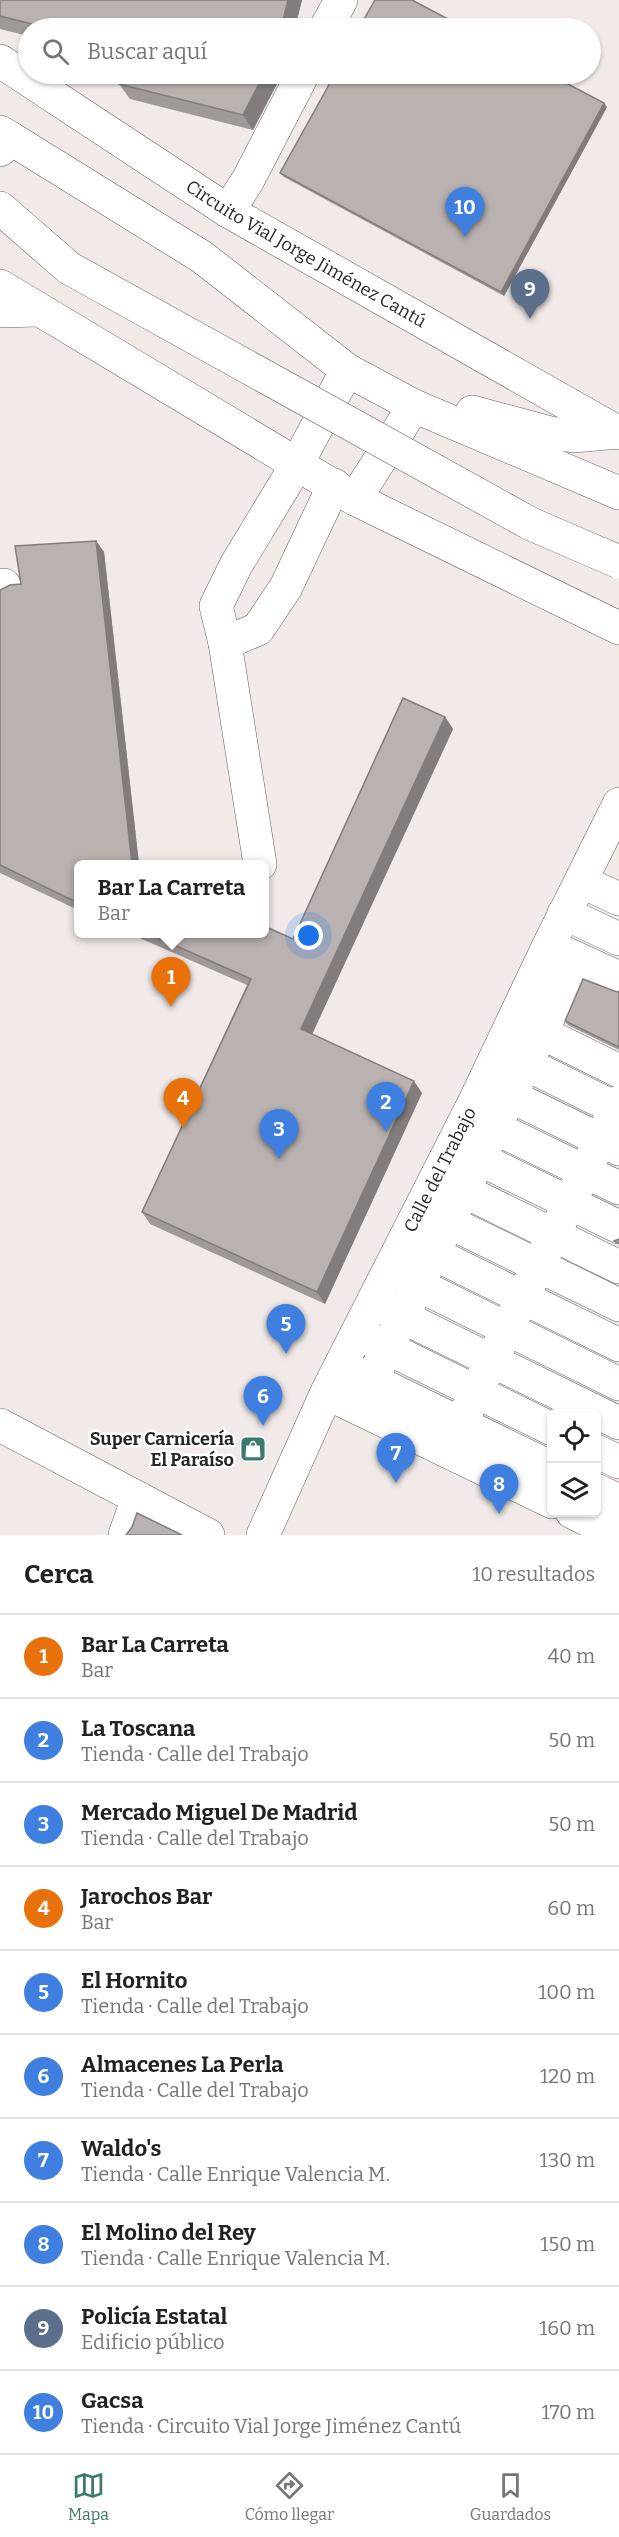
<!DOCTYPE html>
<html lang="es">
<head>
<meta charset="utf-8">
<style>
	body { margin:0; font-family:Bitter,serif; background:#f6f6f6; color:#222 }
	.controls { position:absolute; right:18px; bottom:18px; display:grid; overflow:hidden; border-radius:9px; box-shadow:0 2px 4px #0004 }
	.controls button { width:54px; height:54px; display:grid; place-items:center; padding:0; border:0; border-bottom:2px solid #e0e0e0; background:#fff; color:#222; font:30px sans-serif }
	.you { position:absolute; left:309px; top:936px; width:21px; height:21px; margin:-15px; border:4px solid #fff; border-radius:50%; background:#1a73e8; box-shadow:0 0 0 9px #1a73e833 }
	.badge { display:grid; place-items:center; width:39px; height:39px; border-radius:50%; background:#3a7b6c; color:#fff; font-size:20px; font-weight:700 }
	.pin { position:absolute; translate:-50% -50px; filter:drop-shadow(0 2px 3px #0008) }
	.pin::after { content:''; position:absolute; top:32px; width:21px; height:18px; background:inherit; clip-path:polygon(0 0,100% 0,50% 100%) }
	.popup { position:absolute; left:74px; top:860px; width:195px; height:78px; box-sizing:border-box; display:grid; place-content:center; border-radius:9px; background:#fff; filter:drop-shadow(0 2px 4px #0005); font-size:20px; white-space:nowrap; color:#767676 }
	.popup b { font-size:22px; color:#222 }
	.popup::after { content:''; position:absolute; left:50%; top:100%; margin-left:-12px; border:12px solid transparent; border-top-color:#fff }
	.list { margin:0; padding:0; list-style:none }
	h2 { display:flex; justify-content:space-between; align-items:center; height:78px; margin:0; padding:0 24px; font-size:26px }
	h2 small { font-size:20px; font-weight:400; color:#767676 }
	.list li { display:grid; grid-template-columns:39px 1fr auto; gap:18px; align-items:center; box-sizing:border-box; height:84px; padding:0 24px; border-top:2px solid #e0e0e0 }
	.list b { display:block; font-size:22px; white-space:nowrap }
	.list p { margin:0; font-size:20px; white-space:nowrap; color:#767676 }
	.list em { font-size:20px; font-style:normal; color:#767676 }
	.icon { flex:none; width:33px; height:33px; fill:none; stroke:currentColor; stroke-width:2; stroke-linecap:round; stroke-linejoin:round }
	.map { position:relative; flex:none; width:619px; height:1535px; overflow:hidden }
	.search { position:absolute; background:#fff; box-shadow:0 2px 4px #0004; left:18px; right:18px; top:18px; height:66px; display:flex; align-items:center; gap:15px; box-sizing:border-box; padding:0 21px; border-radius:33px; color:#767676; font-size:22px }
	.sheet { height:918px; background:#fff }
	nav { display:flex; justify-content:space-around; align-items:center; box-sizing:border-box; height:84px; border-top:2px solid #e0e0e0; background:#fff; font-size:16px; color:#767676 }
	nav a { display:grid; justify-items:center; gap:3px }
	nav .on { color:#3a7b6c }
	.map>svg:first-child { display:block }
	.lines { fill:none; stroke-linecap:round; stroke-linejoin:round }
	.minor-casing { stroke:#666060; stroke-width:34 }
	.major-casing { stroke:#666060; stroke-width:34 }
	.highway-casing { stroke:#666060; stroke-width:34 }
	.minor { stroke:#fff; stroke-width:33 }
	.major { stroke:#fff; stroke-width:33 }
	.highway { stroke:#fff; stroke-width:33 }
	.major-bridge-casing { stroke:#666060; stroke-width:34; stroke-linecap:butt }
	.major-bridge { stroke:#fff; stroke-width:33 }
	.wall { fill:#9f9998 }
	.shaded-wall { fill:#827d7c }
	.building { fill:#b9b2b1; stroke:#827d7c; stroke-width:1.5 }
	.labels { text-anchor:middle; stroke-width:5; stroke-linejoin:round; paint-order:stroke }
	.street-label { font-size:18px; fill:#282625; stroke:#fff }
	.poi-label { font-size:18px; font-weight:bold; fill:#282625; stroke:#fff; text-anchor:end }
</style>
</head>
<body>
<div class="map">
<svg width="619" height="1535" viewBox="0 0 619 1535">
	<rect width="100%" height="100%" fill="#f1eae9"/>
	<g class="lines">
		<defs>
			<g id="minor">
				<polyline points="326,28 341,0"/>
				<path id="s1" d="M0,61l228,150 391,222"/>
				<polyline points="228,211 248,180 303,74"/>
				<polyline points="0,286 355,499 619,628"/>
				<polyline points="0,586 4,585"/>
				<polyline points="225,643 258,629 286,587 334,485"/>
				<polyline points="260,864 225,643 216,606 236,565 296,466"/>
				<polyline points="581,881 619,899"/>
				<polyline points="564,913 619,939"/>
				<polyline points="558,950 619,978"/>
				<polyline points="522,1023 619,1071"/>
				<polyline points="506,1054 619,1110"/>
				<polyline points="490,1086 619,1149"/>
				<polyline points="477,1119 619,1188"/>
				<polyline points="461,1150 619,1227"/>
				<polyline points="464,1191 619,1267"/>
				<polyline points="430,1213 619,1305"/>
				<polyline points="414,1244 619,1345"/>
				<polyline points="398,1275 619,1384"/>
				<polyline points="382,1307 619,1423"/>
				<polyline points="369,1339 552,1429"/>
				<polyline points="353,1371 552,1468"/>
				<polyline points="339,1399 552,1502"/>
				<polyline points="358,1408 577,959"/>
				<polyline points="0,1425 208,1535"/>
				<polyline points="447,1451 619,1102"/>
				<polyline points="596,1451 619,1462"/>
				<polyline points="596,1490 619,1501"/>
				<polyline points="572,1512 618,1535"/>
				<polyline points="125,1535 138,1498"/>
				<path id="s2" d="M263,1535l64,-143 148,-291 74,-156 70,-141"/>
			</g>
			<g id="major">
				<polyline points="0,150 10,138 202,257 347,370 414,406 619,493"/>
				<polyline points="0,208 69,268"/>
				<polyline points="0,311 37,310"/>
				<polyline points="472,412 550,433 574,436 619,432"/>
				<polyline points="296,466 347,370"/>
				<polyline points="355,499 414,406"/>
			</g>
			<polyline id="highway" points="0,132 10,138"/>
		</defs>
		<use href="#minor" class="minor-casing"/>
		<use href="#major" class="major-casing"/>
		<use href="#highway" class="highway-casing"/>
		<use href="#minor" class="minor"/>
		<use href="#major" class="major"/>
		<use href="#highway" class="highway"/>
		<defs>
			<polyline id="major-bridge" points="69,268 531,524 619,562"/>
		</defs>
		<use href="#major-bridge" class="major-bridge-casing"/>
		<use href="#major-bridge" class="major-bridge"/>
	</g>
	<g class="wall">
		<polygon points="0,0 302,0 295,28 28,28 28,36 0,29"/>
		<polygon points="282,74 253,130 130,99 119,84"/>
		<polygon points="607,107 504,296 284,177 280,173"/>
		<polygon points="96,541 104,552 139,864 78,864 78,910 0,873 0,590 21,584"/>
		<polygon points="445,717 453,729 312,1034 422,1093 325,1304 150,1224 142,1212 247,985 128,933 264,933 293,939"/>
		<polygon points="619,991 619,1050 568,1025 565,1021"/>
	</g>
	<g class="shaded-wall">
		<polygon points="288,0 302,0 295,28 281,28"/>
		<polygon points="264,74 282,74 253,130 243,115"/>
		<polygon points="604,103 607,107 504,296 501,292"/>
		<polygon points="96,541 104,552 139,864 132,864"/>
		<polygon points="445,717 453,729 309,1041 301,1029"/>
		<polygon points="414,1081 422,1093 325,1304 317,1292"/>
	</g>
	<g class="building">
		<polygon points="0,0 288,0 281,28 48,28 0,16"/>
		<polygon points="375,0 412,0 465,28 359,28"/>
		<polygon points="122,74 264,74 243,115 119,84"/>
		<polygon points="335,74 549,74 604,103 501,292 280,173"/>
		<polygon points="96,541 132,864 78,864 78,903 0,865 0,590 10,585 21,584 15,546"/>
		<polygon points="403,698 445,717 301,1029 414,1081 317,1292 142,1212 251,979 147,933 264,933 264,926 293,939"/>
		<polygon points="583,979 617,992 619,991 619,1047 565,1021"/>
		<polygon points="619,1239 619,1244 614,1241"/>
		<polygon points="137,1513 182,1535 126,1535 132,1527"/>
	</g>
	<defs>
		<symbol id="shop-square" viewBox="-11 -11 22 22"><rect x="-9" y="-9" width="18" height="18" rx="4" fill="#3a7b6c" stroke="#fff"/><path d="M-5-2.5h2.3a2.7 3.5 0 0 1 5.4 0H5L5.5 6h-11ZM-1.5-2.5h3a1.5 2.3 0 0 0-3 0Z" fill="#fff"/></symbol>
	</defs>
	<g fill-rule="evenodd">
		<use href="#shop-square" x="238" y="1434" width="30" height="30"/>
	</g>
	<g class="labels">
		<g class="street-label">
			<text dy="6" stroke="none"><textPath href="#s1" startOffset="362">Circuito Vial Jorge Jiménez Cantú</textPath></text>
			<text dy="6" stroke="none"><textPath href="#s2" startOffset="406">Calle del Trabajo</textPath></text>
		</g>
		<g class="poi-label">
			<text x="234" y="1445">Super Carnicería<tspan x="234" dy="21">El Paraíso</tspan></text>
		</g>
	</g>
</svg>
<div class="controls">
<button><svg class="icon" aria-label="locate" viewBox="0 0 24 24"><circle cx="12" cy="12" r="6"/><path d="M12 2v4M12 18v4M2 12h4M18 12h4"/></svg></button>
<button><svg class="icon" aria-label="layers" viewBox="0 0 24 24"><path d="M12 4l9 5-9 5-9-5zM3 14l9 5 9-5"/></svg></button>
</div>
<div class="you"></div>
<div class="pin badge" style="left:171px;top:1007px;background:#e8710a">1</div>
<div class="popup"><b>Bar La Carreta</b>Bar</div>
<div class="pin badge" style="left:386px;top:1132px;background:#3f7fe0">2</div>
<div class="pin badge" style="left:279px;top:1159px;background:#3f7fe0">3</div>
<div class="pin badge" style="left:183px;top:1128px;background:#e8710a">4</div>
<div class="pin badge" style="left:286px;top:1354px;background:#3f7fe0">5</div>
<div class="pin badge" style="left:263px;top:1426px;background:#3f7fe0">6</div>
<div class="pin badge" style="left:396px;top:1483px;background:#3f7fe0">7</div>
<div class="pin badge" style="left:499px;top:1514px;background:#3f7fe0">8</div>
<div class="pin badge" style="left:530px;top:319px;background:#5c6f8a">9</div>
<div class="pin badge" style="left:465px;top:237px;background:#3f7fe0">10</div>
<div class="search"><svg class="icon" aria-label="search" viewBox="0 0 24 24"><circle cx="10" cy="10" r="6"/><path d="M15 15l6 6"/></svg>Buscar aquí</div>
</div>
<section class="sheet">
<h2>Cerca<small>10 resultados</small></h2>
<ul class="list">
<li><span class="badge" style="background:#e8710a">1</span><div><b>Bar La Carreta</b><p>Bar</p></div><em>40 m</em></li>
<li><span class="badge" style="background:#3f7fe0">2</span><div><b>La Toscana</b><p>Tienda · Calle del Trabajo</p></div><em>50 m</em></li>
<li><span class="badge" style="background:#3f7fe0">3</span><div><b>Mercado Miguel De Madrid</b><p>Tienda · Calle del Trabajo</p></div><em>50 m</em></li>
<li><span class="badge" style="background:#e8710a">4</span><div><b>Jarochos Bar</b><p>Bar</p></div><em>60 m</em></li>
<li><span class="badge" style="background:#3f7fe0">5</span><div><b>El Hornito</b><p>Tienda · Calle del Trabajo</p></div><em>100 m</em></li>
<li><span class="badge" style="background:#3f7fe0">6</span><div><b>Almacenes La Perla</b><p>Tienda · Calle del Trabajo</p></div><em>120 m</em></li>
<li><span class="badge" style="background:#3f7fe0">7</span><div><b>Waldo's</b><p>Tienda · Calle Enrique Valencia M.</p></div><em>130 m</em></li>
<li><span class="badge" style="background:#3f7fe0">8</span><div><b>El Molino del Rey</b><p>Tienda · Calle Enrique Valencia M.</p></div><em>150 m</em></li>
<li><span class="badge" style="background:#5c6f8a">9</span><div><b>Policía Estatal</b><p>Edificio público</p></div><em>160 m</em></li>
<li><span class="badge" style="background:#3f7fe0">10</span><div><b>Gacsa</b><p>Tienda · Circuito Vial Jorge Jiménez Cantú</p></div><em>170 m</em></li>
</ul>
</section>
<nav>
<a class="on"><svg class="icon" aria-label="map" viewBox="0 0 24 24"><path d="M3 6l6-2 6 2 6-2v14l-6 2-6-2-6 2zM9 4v14M15 6v14"/></svg>Mapa</a>
<a><svg class="icon" aria-label="directions" viewBox="0 0 24 24"><path d="M12 3l9 9-9 9-9-9zM9 14v-3h6M13 9l2 2-2 2"/></svg>Cómo llegar</a>
<a><svg class="icon" aria-label="saved" viewBox="0 0 24 24"><path d="M7 4h10v16l-5-4-5 4z"/></svg>Guardados</a>
</nav>
</body>
</html>
